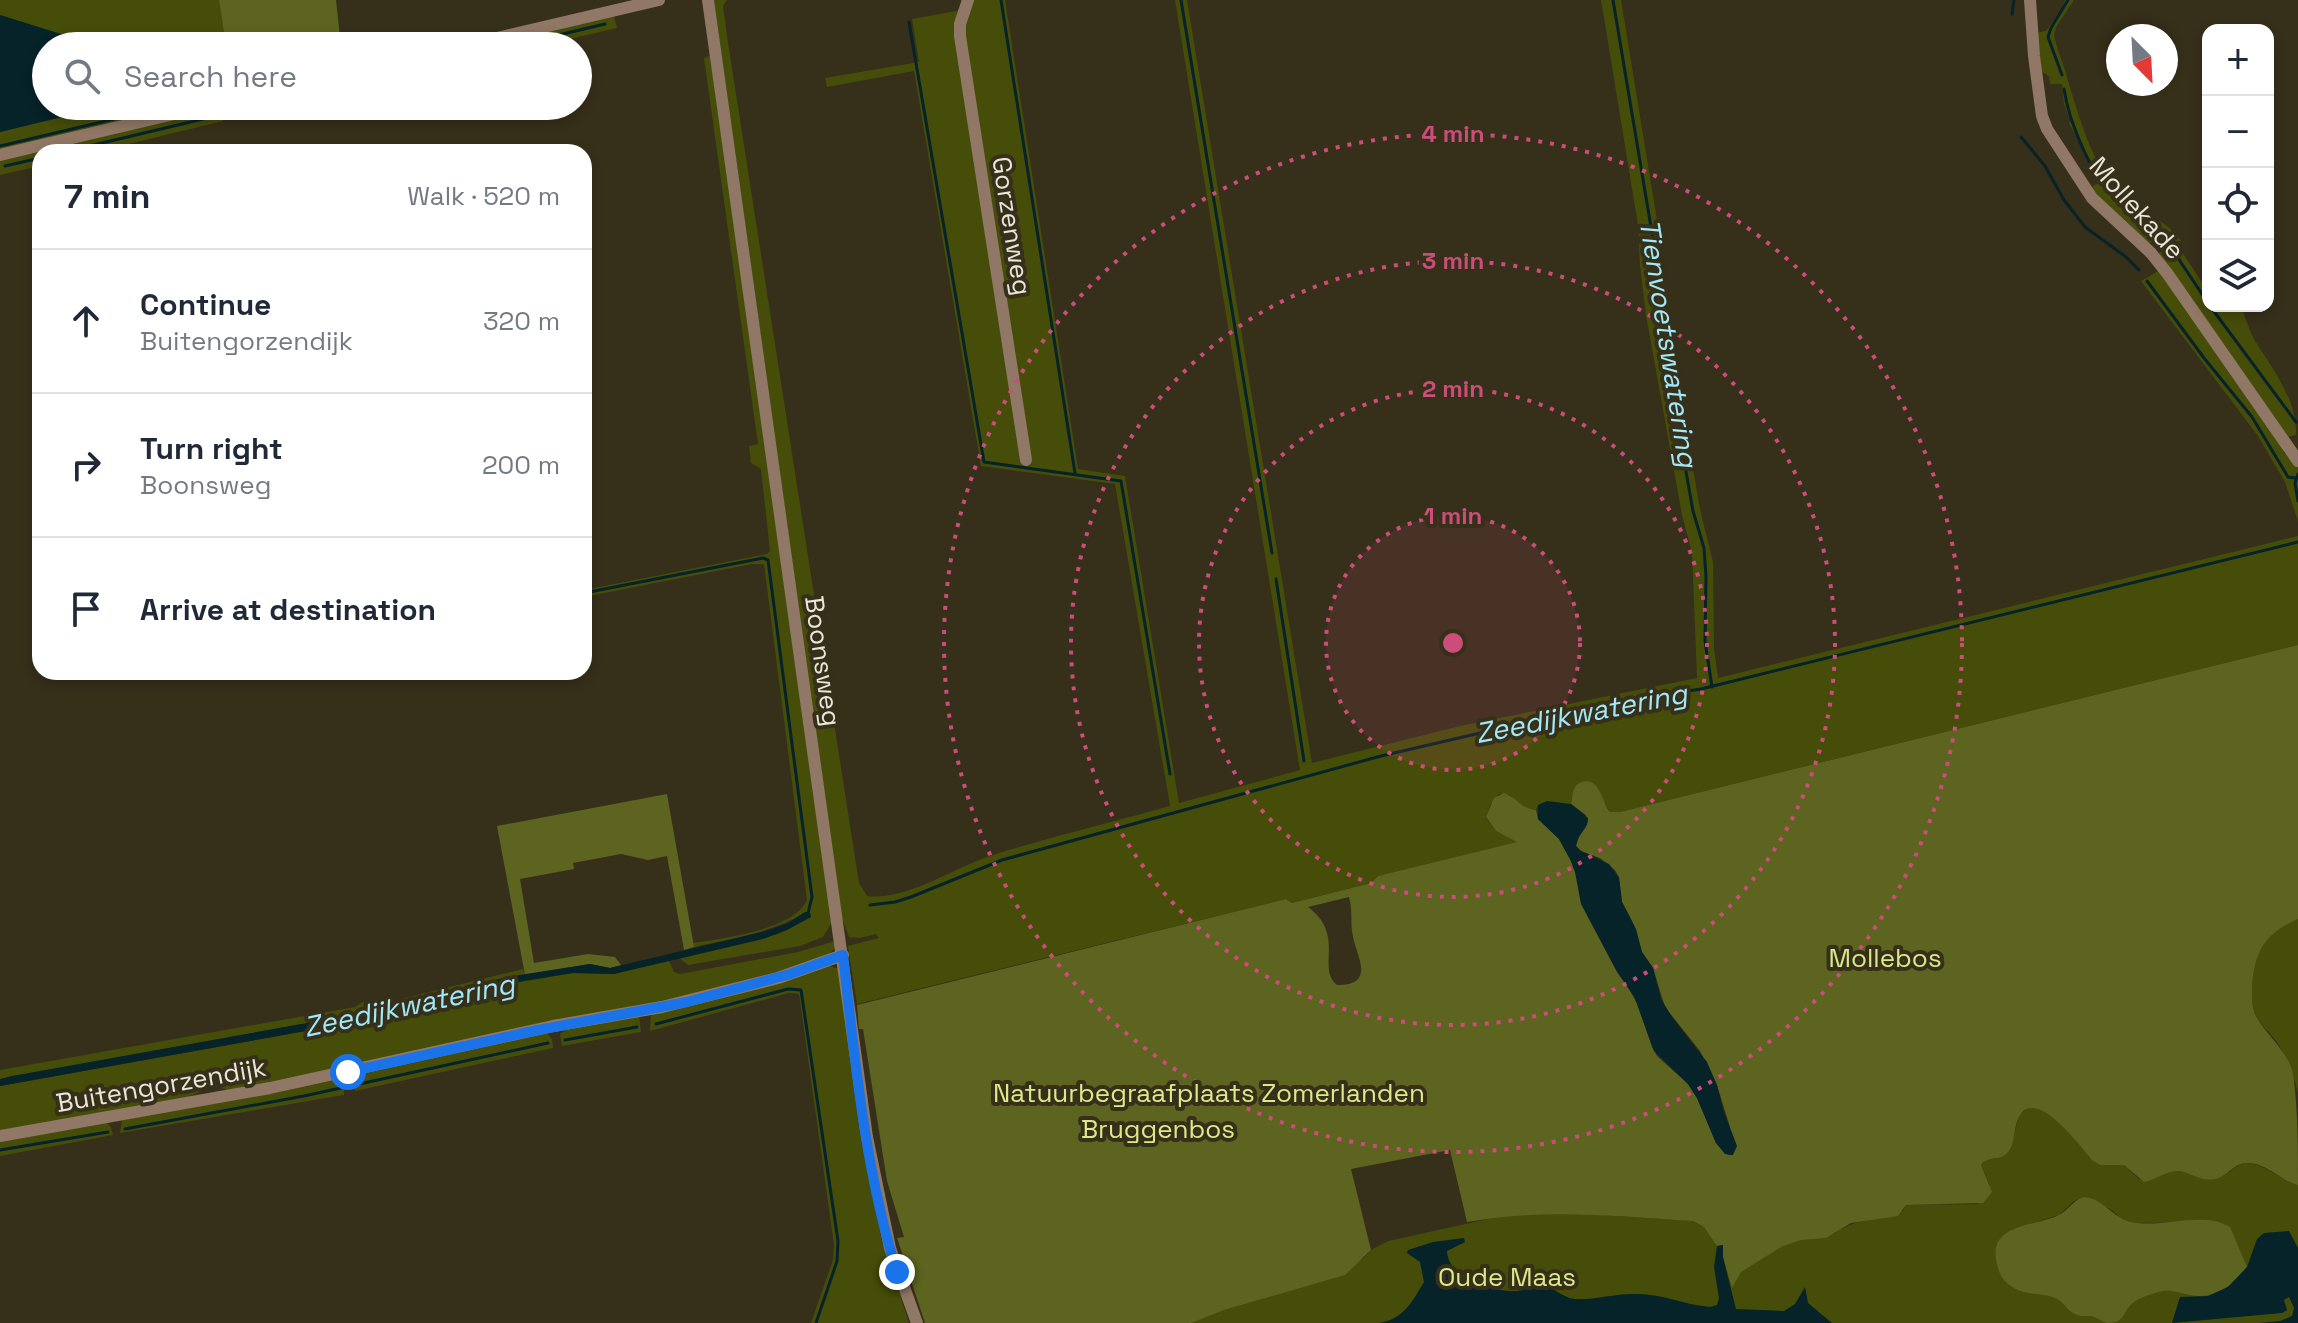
<!DOCTYPE html>
<html lang="en">
<head>
<meta charset="utf-8">
<style>
	body { margin:0; font-family:"Space Grotesk",sans-serif; background:#f2f2f3; color:#1f2937 }
	.controls { position:absolute; right:24px; top:24px; display:grid; overflow:hidden; border-radius:16px; box-shadow:0 4px 12px #0003 }
	.controls button { width:72px; height:72px; display:grid; place-items:center; padding:0; border:0; border-bottom:2px solid #e0e1e3; background:#fff; color:#1f2937; font:40px sans-serif }
	.compass { position:absolute; left:2106px; top:24px; width:72px; height:72px; border-radius:50%; background:#fff; box-shadow:0 4px 12px #0003; rotate:156deg }
	.stop { position:absolute; width:24px; height:24px; margin:-18px; border:6px solid #1a73e8; border-radius:50%; background:#fff }
	.stop.end { background:#1a73e8; border-color:#fff; box-shadow:0 2px 8px #0008 }
	.list { margin:0; padding:0; list-style:none }
	h2 { display:flex; justify-content:space-between; align-items:center; height:104px; margin:0; padding:0 32px; font-size:34px }
	h2 small { font-size:26px; font-weight:400; color:#747a83 }
	.list li { display:grid; grid-template-columns:52px 1fr auto; gap:24px; align-items:center; box-sizing:border-box; height:144px; padding:0 32px; border-top:2px solid #e0e1e3 }
	.list b { display:block; font-size:30px; white-space:nowrap }
	.list p { margin:0; font-size:26px; white-space:nowrap; color:#747a83 }
	.list em { font-size:26px; font-style:normal; color:#747a83 }
	.icon { flex:none; width:44px; height:44px; fill:none; stroke:currentColor; stroke-width:2; stroke-linecap:round; stroke-linejoin:round }
	.map { position:relative; flex:none; width:2298px; height:1323px; overflow:hidden }
	.search { position:absolute; background:#fff; box-shadow:0 4px 12px #0003; left:32px; top:32px; width:560px; height:88px; display:flex; align-items:center; gap:20px; box-sizing:border-box; padding:0 28px; border-radius:44px; color:#747a83; font-size:30px }
	.panel { position:absolute; background:#fff; box-shadow:0 4px 12px #0003; left:32px; top:144px; width:560px; height:536px; border-radius:24px }
	.map>svg:first-child { display:block }
	.green { fill:#464d09; fill-rule:evenodd }
	.forest { fill:#5d641f; fill-rule:evenodd }
	.water { fill:#052329 }
	.lines { fill:none; stroke-linecap:round; stroke-linejoin:round }
	.stream { stroke:#052329; stroke-width:3 }
	.street { stroke:#917765; stroke-width:12 }
	.route { stroke:#1a73e8; stroke-width:10 }
	.ring { fill:none; stroke:#cc4c7a; stroke-width:4; stroke-dasharray:4 8 }
	.labels { text-anchor:middle; stroke-width:8; stroke-linejoin:round; paint-order:stroke }
	.street-label { font-size:26px; fill:#eae6d9; stroke:#362f1a }
	.park-label { font-size:26px; fill:#dbe988; stroke:#362f1a }
	.water-label { font-size:28px; font-style:italic; fill:#a2e8f8; stroke:#362f1a }
	.centre { fill:#cc4c7a; stroke:#362f1a; stroke-width:4 }
	.ring-label { font-size:24px; text-anchor:middle; font-weight:bold; fill:#cc4c7a; stroke:#362f1a; stroke-width:8; stroke-linejoin:round; paint-order:stroke }
</style>
</head>
<body>
<div class="map">
<svg width="2298" height="1323" viewBox="0 0 2298 1323">
	<rect width="100%" height="100%" fill="#362f1a"/>
	<g class="green">
		<polygon points="0,0 219,0 226,46 99,46 0,15"/>
		<path d="M714,0h13l-4,6 4,30 132,847 8,13c38,5 87,-28 123,-40 59,-19 120,-33 180,-50l-55,-322 -134,-18 -67,-395 -87,16 -2,-9 94,-16 -7,-43 50,-9 -1,-10h44l73,469 47,7 54,327 121,-33 -125,-770h12l125,763 148,-37 237,-48 -5,-125 -10,-38 -36,-200 -6,-50 -2,-40 -37,-225h20l36,220 4,69 40,225 12,48 1,86 4,30 580,-142v109l-678,167h-10l-16,-28 -21,11 -2,9 -33,1 -2,5 -16,-4 -10,-11 -11,-1 -9,12 -4,12 10,13 23,11 -141,34 -7,7 -79,20 -6,-4 -429,105 -9,-58 31,-8 -3,-4 -16,4 -11,-1 -7,-19z"/>
		<path d="M2065,0h9l-18,27 -2,9c4,16 11,32 15,48 12,39 25,88 58,116 17,15 42,21 54,41l-34,2 -57,-55 10,-6 -31,-59 2,-1 -7,-18 -2,-20h-12l-1,-8 -10,-6 -4,-37 11,-2 15,-21z"/>
		<polygon points="614,16 617,28 540,46 485,46"/>
		<path d="M710,56l122,866 -9,15 -23,9 -112,19 -10,-8 100,-23 33,-17 -1,-4 -4,-1c-35,21 -73,26 -112,35l-1,-4c30,-5 101,-13 114,-43l-43,-336h-12l-168,33v-7l183,-36 3,-3 -9,-82 -10,-6 -2,-17 9,-2 -54,-386z"/>
		<polygon points="107,106 190,106 0,151 0,132"/>
		<polygon points="220,108 223,121 96,152 40,152 40,166 0,175 0,160"/>
		<path d="M2171,246h7l23,35 7,-1v26h33c4,12 8,23 14,35 17,27 43,60 41,94l-9,2 -128,-181 1,-6z"/>
		<polygon points="2160,270 2274,432 2284,453 2298,466 2298,521 2285,482 2258,436 2141,281"/>
		<path d="M2298,919v174c-5,-19 -10,-35 -22,-52 -6,-8 -14,-15 -19,-24 -11,-18 -6,-56 6,-73 8,-13 21,-19 35,-25z"/>
		<polygon points="835,941 835,948 828,955 805,965 718,990 231,1091 213,1086 184,1099 0,1132 0,1086 339,1025 497,986 573,973 614,974 668,959 674,972 680,974 798,952"/>
		<polygon points="830,966 839,969 866,1156 882,1241 909,1323 811,1323 833,1260 834,1245 799,994 789,993 650,1031 651,1013"/>
		<polygon points="523,969 525,975 497,979 352,1015 0,1079 0,1070 355,1007 363,1002 384,1003"/>
		<polygon points="639,1015 641,1032 562,1046 560,1034 572,1026"/>
		<polygon points="547,1033 552,1039 553,1048 355,1091 353,1083 359,1075"/>
		<polygon points="337,1079 345,1081 344,1095 120,1133 122,1120"/>
		<path d="M2030,1107c25,2 47,36 63,54l7,4h24l15,14 33,-8 58,1c22,-24 46,8 68,13v136l-14,2h-1203l282,-64 8,-9 17,-9 114,-25 55,-4 136,9 11,6 130,7c22,-17 44,-13 69,-23l3,-6 72,-1 12,-18 -9,-21 7,-7 7,1 17,-16 7,-28zM2083,1197l29,13 8,8 12,5 85,-1 -207,8 49,-15 15,-14z"/>
		<polygon points="106,1122 111,1127 113,1135 0,1156 0,1139"/>
	</g>
	<g class="forest">
		<polygon points="219,0 336,0 341,46 226,46"/>
		<path d="M2298,645v274c-32,14 -43,31 -46,66 0,12 -1,20 4,31 11,20 31,34 37,57 5,36 5,75 5,112 -18,-4 -30,-22 -51,-22 -13,0 -19,13 -32,16 -14,3 -23,-6 -36,-8 -12,-1 -23,9 -35,11l-20,-17h-24l-7,-4c-12,-13 -57,-76 -74,-44 -6,10 -3,26 -11,35 -8,10 -20,3 -27,13l11,27 -9,11 -77,2 -8,11 -47,7 -25,15 -25,2 -18,6 -42,26 -9,16 -9,-31v-12l-6,1 -13,-19 -11,-6c-78,-5 -148,-13 -226,1l-17,-72 -99,19 20,81 -26,25 -121,35 -33,13h-266l-28,-85 7,-1 -17,-56 -24,-152h-4l-2,-24 429,-106 6,4 79,-20 7,-7 139,-34 -21,-11 -10,-14 8,-19 10,-5c16,6 13,14 32,17l2,9 21,20 12,22 35,89 31,53 15,44 5,9 31,28 9,14 19,45 12,12h5l-4,-31 -12,-39 -17,-34 -35,-44 -12,-39 -11,-16 -10,-31 -10,-19 -3,-25 -4,-7 -15,-12 -19,-7 -5,-5 10,-31 -15,-11c2,-8 1,-19 11,-22 18,-6 20,21 28,30h10zM1349,897c4,14 1,26 4,40 4,20 23,48 -16,48 -21,-17 9,-50 -29,-78z"/>
		<polygon points="667,794 694,947 684,950 667,856 648,860 621,854 573,863 574,869 520,879 534,963 588,954 615,957 621,965 610,968 590,964 525,975 497,826"/>
		<path d="M2083,1197c21,1 29,21 48,25 31,7 71,-12 99,5l17,40c-13,18 -33,33 -57,28 -12,-2 -21,-7 -35,-2 -7,2 -16,5 -22,10 -11,8 -7,20 -25,20 -6,-1 -11,-6 -17,-7 -7,0 -11,1 -18,-3 -7,-4 -10,-12 -18,-15 -13,-6 -27,-2 -41,-10 -12,-7 -16,-16 -18,-29 -6,-36 42,-33 63,-44 9,-5 14,-14 24,-18z"/>
	</g>
	<g class="water">
		<polygon points="0,15 99,46 46,46 46,106 107,106 0,132"/>
		<path d="M1547,801l24,3 17,14c1,11 -11,16 -12,28l5,5 28,13 10,14 3,24 14,27 6,23 11,16 8,31 11,18 35,45 10,23 6,24 14,37 -4,9 -8,-1 -9,-11 -19,-45 -9,-14 -34,-33 -20,-55 -17,-24 -36,-68 -6,-32 -4,-11 -12,-22 -21,-20v-14z"/>
		<polygon points="805,912 810,913 811,917 787,930 763,939 614,974 573,973 523,981 339,1025 0,1086 0,1079 12,1076 352,1015 513,976 590,964 610,968 766,931 788,923"/>
		<polygon points="2289,1231 2298,1248 2298,1323 2259,1323 2280,1321 2292,1316 2294,1308 2289,1297 2284,1300 2287,1310 2282,1313 2172,1323 2180,1297 2208,1296 2228,1287 2247,1267 2257,1239 2264,1233"/>
		<path d="M1464,1238l1,4 -18,9c1,28 46,41 69,40 9,0 16,-6 25,-5 13,0 21,12 34,13 21,1 41,-6 62,-5 26,0 48,11 73,13l7,-2 2,-7 -5,-31 3,-21 6,-1v12l13,52 48,2 11,-7 10,-17 3,16 24,20h-453c25,-4 33,-21 45,-41l-4,-20 -13,-9 1,-3 25,-8z"/>
	</g>
	<g class="lines">
		<g class="stream">
			<polyline points="1001,0 1075,473"/>
			<polyline points="1181,0 1272,553"/>
			<polyline points="1613,0 1653,239 1652,273 1657,308 1693,511 1704,548 1706,576 1705,641 1712,687"/>
			<polyline points="2012,14 2014,0"/>
			<polyline points="909,22 984,462 1121,481 1170,774"/>
			<polyline points="512,46 605,24"/>
			<polyline points="2062,75 2048,37 2051,28 2068,0"/>
			<path d="M2064,89c5,34 28,88 53,112 14,12 32,20 46,33"/>
			<polyline points="233,112 258,106"/>
			<polyline points="2021,137 2045,166 2064,200 2085,227 2126,257 2139,270"/>
			<polyline points="0,146 169,106"/>
			<polyline points="64,152 220,115"/>
			<polyline points="5,166 40,158"/>
			<polyline points="2174,252 2208,303"/>
			<polyline points="2147,281 2204,358 2252,417 2288,477 2295,478"/>
			<polyline points="2210,306 2296,422"/>
			<polyline points="2298,474 2295,483 2298,501"/>
			<polyline points="1276,579 1304,761"/>
			<polyline points="584,593 763,558 768,560 812,897 808,913"/>
			<polyline points="870,905 895,902 911,897 1002,860 1381,756 1614,702 1701,689 2298,542"/>
			<polyline points="656,1024 788,989 801,990 838,1241 837,1261 816,1323"/>
			<polyline points="565,1040 637,1027"/>
			<polyline points="125,1129 304,1096 548,1043"/>
			<polyline points="0,1150 108,1132"/>
		</g>
		<g class="street">
			<polyline points="708,0 867,1137 890,1248 917,1323"/>
			<polyline points="968,0 960,24 960,36 1026,460"/>
			<polyline points="2030,0 2034,56 2042,116 2047,129 2092,198 2151,253 2167,273 2298,461"/>
			<polyline points="463,46 659,0"/>
			<polyline points="0,155 208,106"/>
			<polyline points="0,1136 270,1088 553,1026 662,1007 778,978 843,955"/>
		</g>
	</g>
	<g class="lines">
		<path class="route" d="M348,1072l185,-41 154,-29 103,-28 53,-19c12,105 22,216 54,317"/>
	</g>
	<circle cx="1453" cy="643" r="127" fill="#cc4c7a" fill-opacity=".12"/>
	<g class="ring">
		<circle cx="1453" cy="643" r="127"/>
		<circle cx="1453" cy="643" r="254"/>
		<circle cx="1453" cy="643" r="382"/>
		<circle cx="1453" cy="643" r="509"/>
	</g>
	<g class="labels">
		<g class="street-label">
			<text transform="translate(2137 208) rotate(48)" y="9">Mollekade</text>
			<text transform="translate(1012 226) rotate(81)" y="9">Gorzenweg</text>
			<text transform="translate(823 661) rotate(82)" y="9">Boonsweg</text>
			<text transform="translate(161 1085) rotate(-10)" y="9">Buitengorzendijk</text>
		</g>
		<g class="park-label">
			<text x="1885" y="967">Mollebos</text>
			<text x="1209" y="1102">Natuurbegraafplaats Zomerlanden</text>
			<text x="1158" y="1138">Bruggenbos</text>
			<text x="1507" y="1286">Oude Maas</text>
		</g>
		<g class="water-label">
			<text transform="translate(1669 343) rotate(81)" y="10">Tienvoetswatering</text>
			<text transform="translate(1581 713) rotate(-11)" y="10">Zeedijkwatering</text>
			<text transform="translate(409 1005) rotate(-12)" y="10">Zeedijkwatering</text>
		</g>
	</g>
	<circle cx="1453" cy="643" r="12" class="centre"/>
	<g class="ring-label">
		<text x="1453" y="142">4 min</text>
		<text x="1453" y="269">3 min</text>
		<text x="1453" y="397">2 min</text>
		<text x="1453" y="524">1 min</text>
	</g>
</svg>
<div class="controls">
<button>+</button>
<button>−</button>
<button><svg class="icon" aria-label="locate" viewBox="0 0 24 24"><circle cx="12" cy="12" r="6"/><path d="M12 2v4M12 18v4M2 12h4M18 12h4"/></svg></button>
<button><svg class="icon" aria-label="layers" viewBox="0 0 24 24"><path d="M12 4l9 5-9 5-9-5zM3 14l9 5 9-5"/></svg></button>
</div>
<svg class="compass" viewBox="-18 -18 36 36"><path d="M0-13l5 13h-10z" fill="#e53935"/><path d="M0 13l5-13h-10z" fill="#747a83"/></svg>
<div class="stop" style="left:348px;top:1072px"></div>
<div class="stop end" style="left:897px;top:1272px"></div>
<div class="search"><svg class="icon" aria-label="search" viewBox="0 0 24 24"><circle cx="10" cy="10" r="6"/><path d="M15 15l6 6"/></svg>Search here</div>
<section class="panel">
<h2>7 min<small>Walk · 520 m</small></h2>
<ul class="list">
<li><svg class="icon" aria-label="ahead" viewBox="0 0 24 24"><path d="M12 20V5M6 11l6-6 6 6"/></svg><div><b>Continue</b><p>Buitengorzendijk</p></div><em>320 m</em></li>
<li><svg class="icon" aria-label="right" viewBox="0 0 24 24"><path d="M7 20v-9h11M14 6l5 5-5 5"/></svg><div><b>Turn right</b><p>Boonsweg</p></div><em>200 m</em></li>
<li><svg class="icon" aria-label="arrive" viewBox="0 0 24 24"><path d="M6 21V4h12l-3 4 3 4H6"/></svg><div><b>Arrive at destination</b></div></li>
</ul>
</section>
</div>
</body>
</html>
